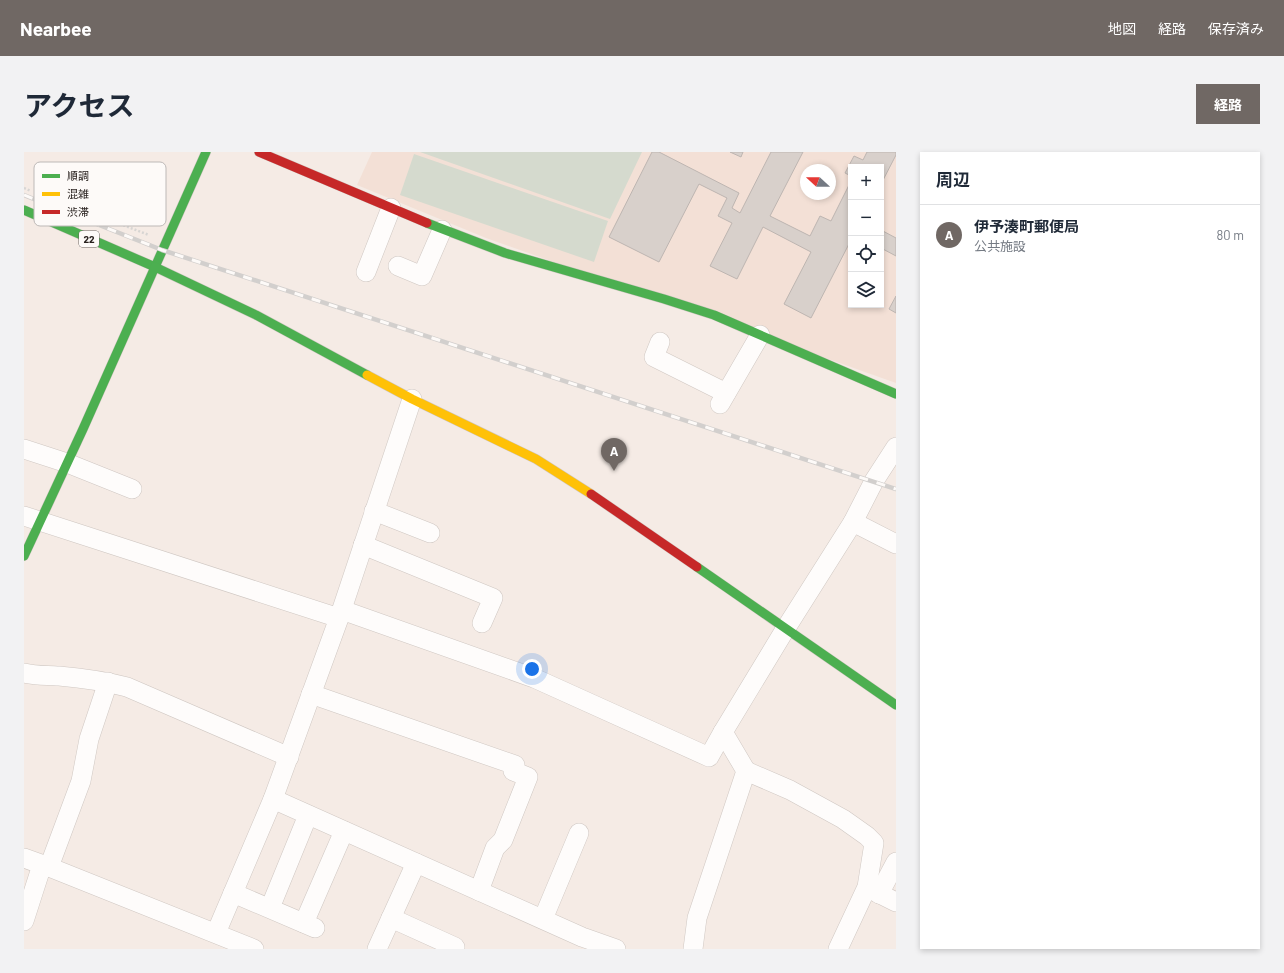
<!DOCTYPE html>
<html lang="ja">
<head>
<meta charset="utf-8">
<style>
	body { margin:0; font-family:Barlow,"Noto Sans JP",sans-serif; background:#f2f2f3; color:#1f2937 }
	.controls { position:absolute; right:12px; top:12px; display:grid; overflow:hidden; border-radius:0px; box-shadow:0 2px 6px #0003 }
	.controls button { width:36px; height:36px; display:grid; place-items:center; padding:0; border:0; border-bottom:1px solid #e0e1e3; background:#fff; color:#1f2937; font:20px sans-serif }
	.compass { position:absolute; left:776px; top:12px; width:36px; height:36px; border-radius:50%; background:#fff; box-shadow:0 2px 6px #0003; rotate:291deg }
	.you { position:absolute; left:508px; top:517px; width:14px; height:14px; margin:-10px; border:3px solid #fff; border-radius:50%; background:#1a73e8; box-shadow:0 0 0 6px #1a73e833 }
	.badge { display:grid; place-items:center; width:26px; height:26px; border-radius:50%; background:#706864; color:#fff; font-size:13px; font-weight:700 }
	.pin { position:absolute; translate:-50% -33px; filter:drop-shadow(0 1px 2px #0008) }
	.pin::after { content:''; position:absolute; top:21px; width:14px; height:12px; background:inherit; clip-path:polygon(0 0,100% 0,50% 100%) }
	.list { margin:0; padding:0; list-style:none }
	h2 { display:flex; justify-content:space-between; align-items:center; height:52px; margin:0; padding:0 16px; font-size:17px }
	h2 small { font-size:13px; font-weight:400; color:#747a83 }
	.list li { display:grid; grid-template-columns:26px 1fr auto; gap:12px; align-items:center; box-sizing:border-box; height:60px; padding:0 16px; border-top:1px solid #e0e1e3 }
	.list b { display:block; font-size:15px; white-space:nowrap }
	.list p { margin:0; font-size:13px; white-space:nowrap; color:#747a83 }
	.list em { font-size:13px; font-style:normal; color:#747a83 }
	.icon { flex:none; width:22px; height:22px; fill:none; stroke:currentColor; stroke-width:2; stroke-linecap:round; stroke-linejoin:round }
	.map { position:relative; flex:none; width:872px; height:797px; overflow:hidden; border-radius:0px }
	header { display:flex; align-items:center; gap:24px; box-sizing:border-box; height:56px; padding:0 20px; background:#706864; color:#fff }
	header strong { font-size:19px }
	nav { display:flex; gap:22px; margin-inline-start:auto; font-size:14px }
	.intro { display:flex; align-items:center; justify-content:space-between; box-sizing:border-box; height:96px; padding:0 24px }
	h1 { margin:0; font-size:28px }
	.button { padding:10px 18px; border-radius:0px; background:#706864; color:#fff; font-size:14px; font-weight:700 }
	main { display:flex; gap:24px; padding:0 24px }
	aside { flex:1; background:#fff; border-radius:0px; box-shadow:0 2px 6px #0003 }
	.map>svg:first-child { display:block }
	.built { fill:#f3e0d6; fill-rule:evenodd }
	.green { fill:#d5dace }
	.building { fill:#d8d0cb; stroke:#bdb5b1 }
	.lines { fill:none; stroke-linecap:round; stroke-linejoin:round }
	.street-casing { stroke:#cfc7c2; stroke-width:20 }
	.fast-casing { stroke:#cfc7c2; stroke-width:10 }
	.slow-casing { stroke:#cfc7c2; stroke-width:10 }
	.jam-casing { stroke:#cfc7c2; stroke-width:10 }
	.path { stroke:#d7d5d3; stroke-width:2.5; stroke-dasharray:2 2; stroke-linecap:butt }
	.street { stroke:#fefcfb; stroke-width:19 }
	.fast { stroke:#4caf50; stroke-width:9 }
	.slow { stroke:#ffc107; stroke-width:9 }
	.jam { stroke:#c62828; stroke-width:9 }
	.rail-casing { stroke:#d2cfcd; stroke-width:4.5 }
	.rail { stroke:#fdfaf8; stroke-width:3; stroke-dasharray:9; stroke-linecap:butt }
	.labels { text-anchor:middle; stroke-width:3; stroke-linejoin:round; paint-order:stroke }
	.shield { fill:#fdfaf8; stroke:#68625f; stroke-width:1 }
	.shield-label { font-size:10px; font-weight:bold; fill:#28211e }
	.key { fill:#fdfaf8; stroke:#bdb9b7; stroke-width:1 }
	.key-label { font-size:11px; fill:#28211e }
</style>
</head>
<body>
<header>
<strong>Nearbee</strong>
<nav><a>地図</a><a>経路</a><a>保存済み</a></nav>
</header>
<div class="intro"><h1>アクセス</h1><a class="button">経路</a></div>
<main>
<div class="map">
<svg width="872" height="797" viewBox="0 0 872 797">
	<rect width="100%" height="100%" fill="#f5ebe5"/>
	<path class="built" d="M348,0h524v231l-410,-145 -129,-53zM827,15h30v138h-30zM782,18h24v24h-24z"/>
	<g class="green">
		<polygon points="396,0 618,0 586,67"/>
		<polygon points="390,2 584,69 570,110 376,43"/>
	</g>
	<g class="building">
		<polygon points="628,0 635,0 715,41 708,56 716,61 747,0 779,0 746,64 786,84 796,64 807,69 827,29 827,88 787,166 760,152 787,100 739,75 713,127 686,114 708,71 694,64 703,46 675,32 635,110 585,85"/>
		<polygon points="706,0 719,0 717,5"/>
		<polygon points="843,0 872,0 872,3 857,32 857,15 827,15 827,24 821,21 830,4 839,8"/>
		<polygon points="857,78 872,86 872,104 857,96"/>
		<polygon points="872,144 872,161 865,157"/>
	</g>
	<g class="lines">
		<defs>
			<g id="street">
				<polyline points="374,114 398,124 418,78"/>
				<polyline points="342,120 367,56"/>
				<polyline points="636,190 630,205 702,241"/>
				<polyline points="696,252 736,183"/>
				<polyline points="0,297 43,311 108,337"/>
				<polyline points="350,359 406,381"/>
				<polyline points="0,364 315,466"/>
				<polyline points="829,370 872,392"/>
				<polyline points="339,393 469,446 458,471"/>
				<polyline points="318,458 510,526 685,605 699,580"/>
				<path d="M0,521c12,3 23,2 35,3 23,2 45,5 68,11l162,70"/>
				<polyline points="287,542 491,613 489,619 504,625 479,688 471,696 455,739"/>
				<polyline points="722,619 766,638 819,667 843,684 850,691 843,735 814,797"/>
				<polyline points="249,647 558,785 592,797"/>
				<polyline points="0,706 25,715 230,797"/>
				<polyline points="25,715 57,629 65,587 84,530"/>
				<polyline points="844,736 872,750"/>
				<polyline points="209,741 291,776"/>
				<polyline points="855,742 872,710"/>
				<polyline points="246,756 284,663"/>
				<polyline points="367,766 431,795 430,797"/>
				<polyline points="519,767 555,681"/>
				<polyline points="0,769 18,713"/>
				<polyline points="280,771 320,679"/>
				<polyline points="192,781 249,647 315,466 388,247"/>
				<polyline points="353,797 392,711"/>
				<polyline points="669,797 673,766 722,619 699,580 762,476 829,370 850,329 872,295"/>
			</g>
			<g id="fast">
				<polyline points="0,58 131,115 182,0"/>
				<polyline points="403,71 481,101 640,147 690,163 872,242"/>
				<polyline points="0,404 59,277 131,115 232,163 343,223"/>
				<polyline points="673,415 872,553"/>
			</g>
			<polyline id="slow" points="343,223 388,247 512,307 567,342"/>
			<g id="jam">
				<polyline points="235,0 403,71"/>
				<polyline points="567,342 673,415"/>
			</g>
		</defs>
		<use href="#street" class="street-casing"/>
		<use href="#fast" class="fast-casing"/>
		<use href="#slow" class="slow-casing"/>
		<use href="#jam" class="jam-casing"/>
		<g class="path">
			<polyline points="0,36 7,39"/>
			<polyline points="17,42 125,83"/>
		</g>
		<use href="#street" class="street"/>
		<use href="#fast" class="fast"/>
		<use href="#slow" class="slow"/>
		<use href="#jam" class="jam"/>
		<defs>
			<polyline id="rail" points="0,43 138,98 872,337"/>
		</defs>
		<use href="#rail" class="rail-casing"/>
		<use href="#rail" class="rail"/>
	</g>
	<g class="labels">
		<rect class="shield" x="55" y="79" width="20" height="16" rx="3"/>
		<g class="shield-label">
			<text x="65" y="91">22</text>
		</g>
	</g>
	<rect x="10" y="10" width="132" height="64" rx="6" class="key"/>
	<rect x="18" y="22" width="18" height="4" fill="#4caf50"/>
	<rect x="18" y="40" width="18" height="4" fill="#ffc107"/>
	<rect x="18" y="58" width="18" height="4" fill="#c62828"/>
	<g class="key-label">
		<text x="43" y="28">順調</text>
		<text x="43" y="46">混雑</text>
		<text x="43" y="64">渋滞</text>
	</g>
</svg>
<div class="controls">
<button>+</button>
<button>−</button>
<button><svg class="icon" aria-label="locate" viewBox="0 0 24 24"><circle cx="12" cy="12" r="6"/><path d="M12 2v4M12 18v4M2 12h4M18 12h4"/></svg></button>
<button><svg class="icon" aria-label="layers" viewBox="0 0 24 24"><path d="M12 4l9 5-9 5-9-5zM3 14l9 5 9-5"/></svg></button>
</div>
<svg class="compass" viewBox="-18 -18 36 36"><path d="M0-13l5 13h-10z" fill="#e53935"/><path d="M0 13l5-13h-10z" fill="#747a83"/></svg>
<div class="you"></div>
<div class="pin badge" style="left:590px;top:319px">A</div>
</div>
<aside>
<h2>周辺<small></small></h2>
<ul class="list">
<li><span class="badge">A</span><div><b>伊予湊町郵便局</b><p>公共施設</p></div><em>80 m</em></li>
</ul>
</aside>
</main>
</body>
</html>
